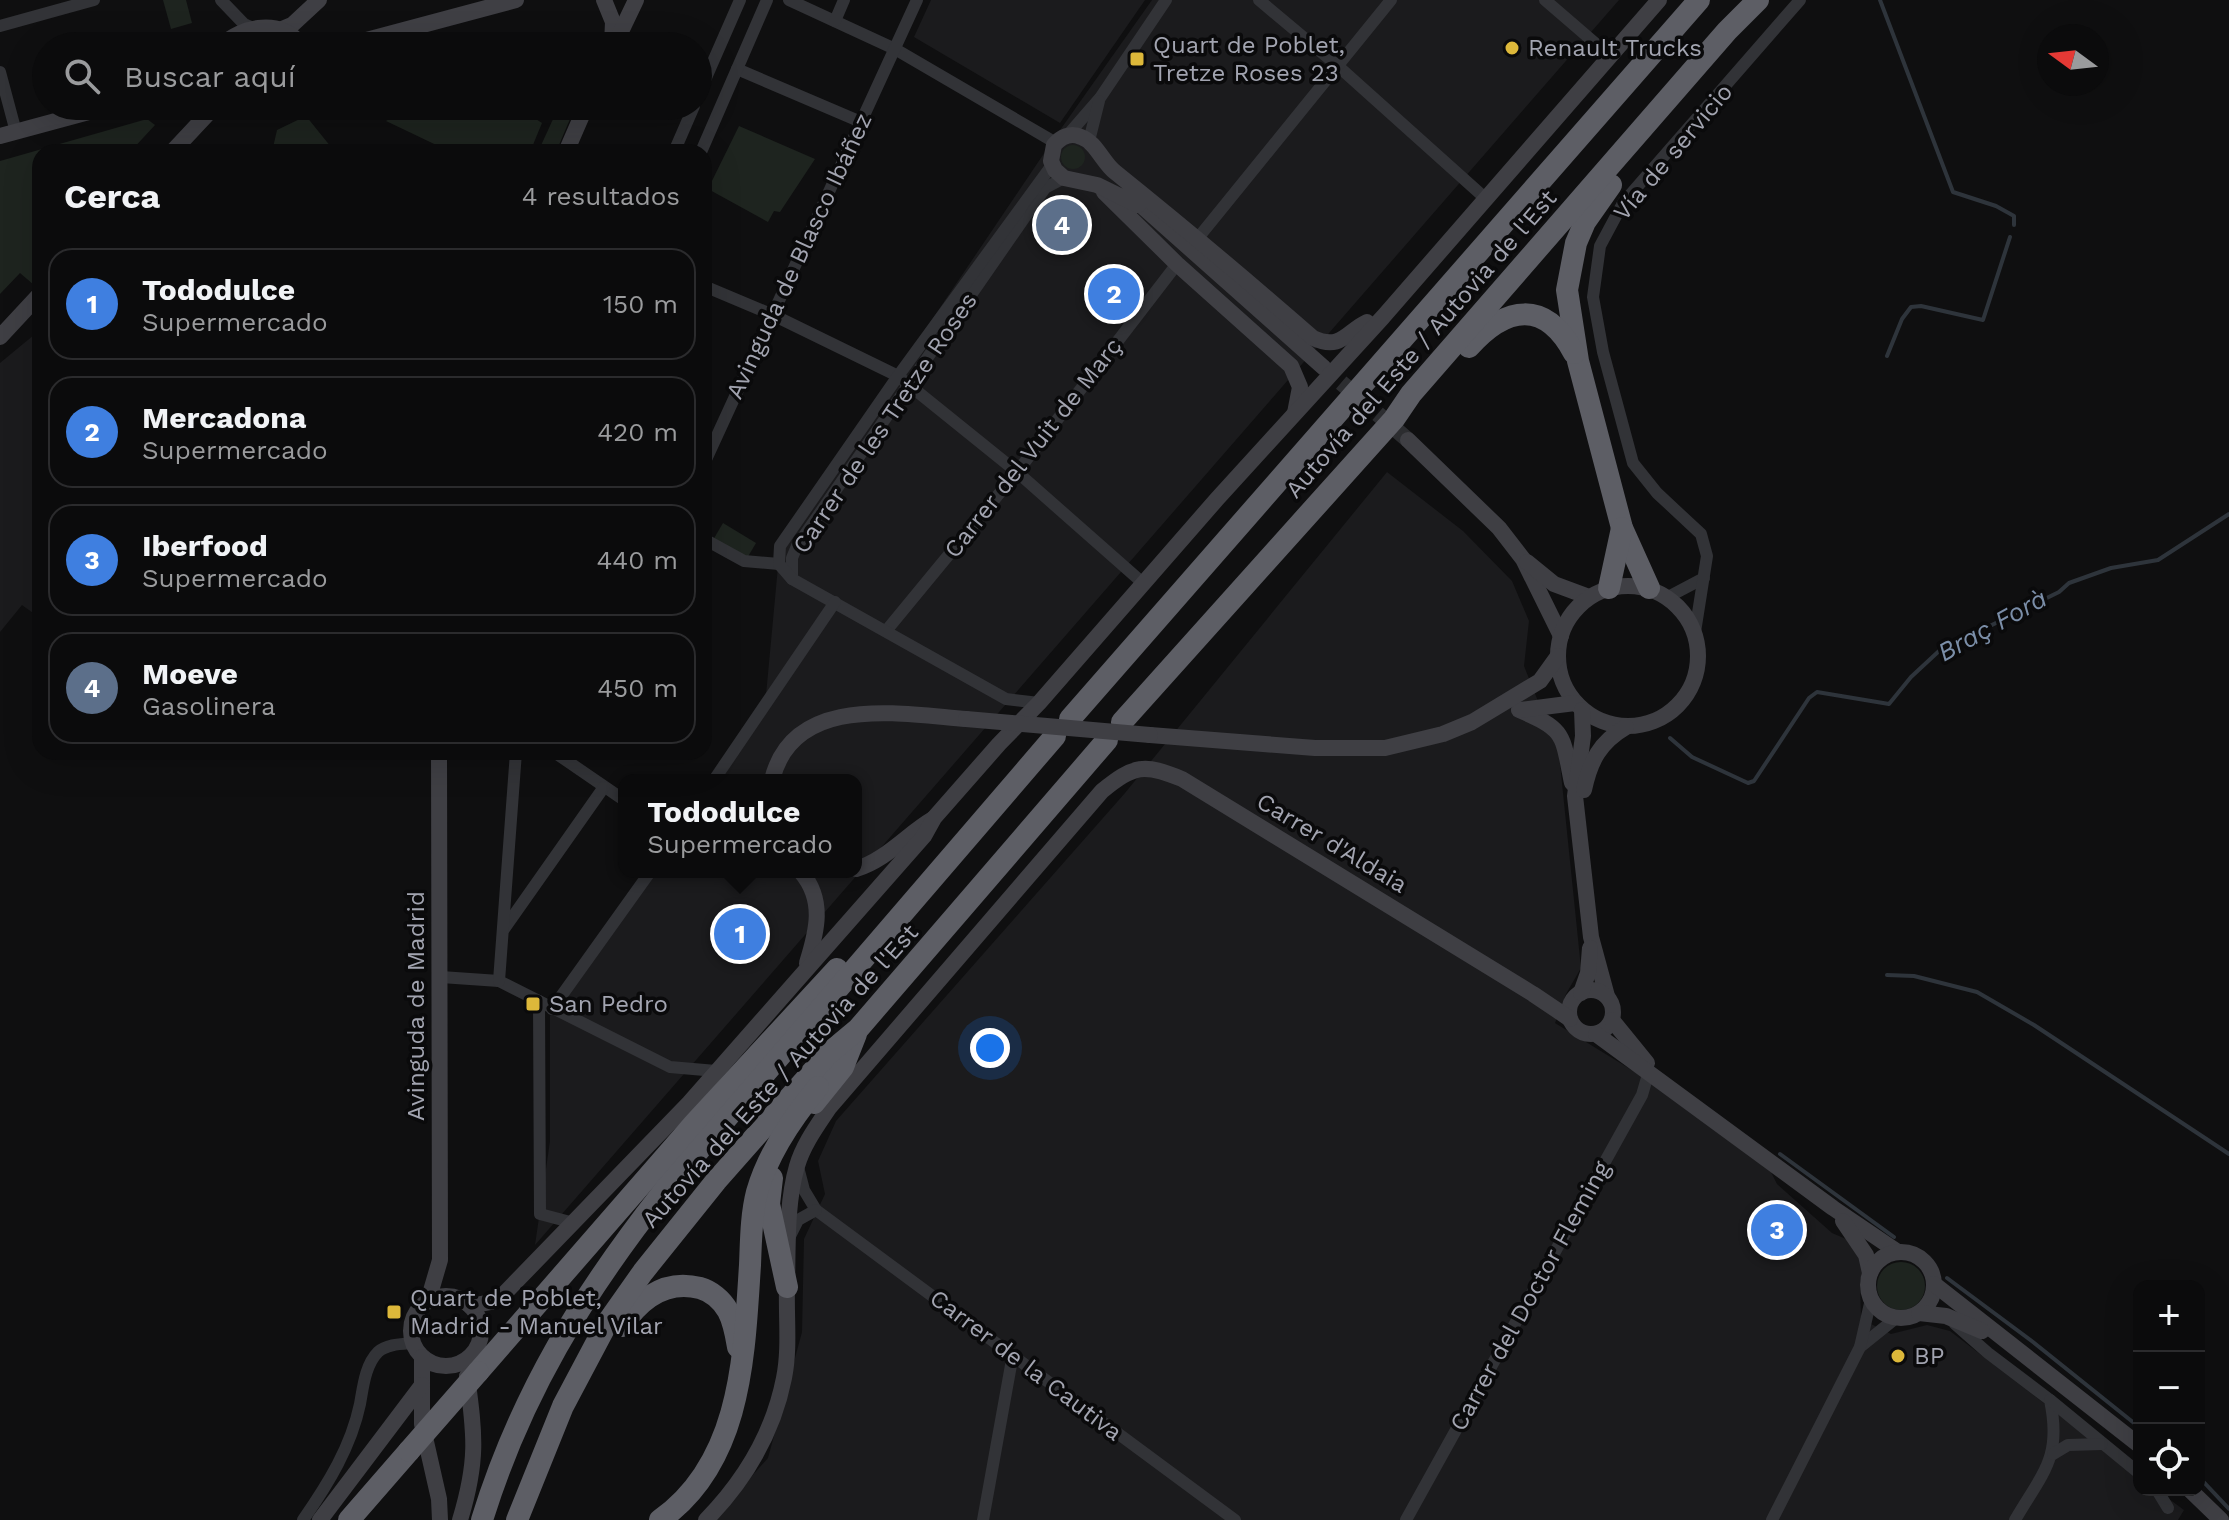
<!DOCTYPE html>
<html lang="es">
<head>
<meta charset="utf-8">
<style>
	body { margin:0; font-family:"Work Sans",sans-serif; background:#141415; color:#f1f3f6 }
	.controls { position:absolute; right:24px; bottom:24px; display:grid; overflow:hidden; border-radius:16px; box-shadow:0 8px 32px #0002 }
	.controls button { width:72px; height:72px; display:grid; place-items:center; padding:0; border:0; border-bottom:2px solid #2b2b2d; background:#0b0b0c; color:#f1f3f6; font:40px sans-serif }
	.compass { position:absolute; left:2037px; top:24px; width:72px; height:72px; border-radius:50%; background:#0b0b0c; box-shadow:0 8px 32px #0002; rotate:285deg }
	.you { position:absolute; left:990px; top:1048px; width:28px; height:28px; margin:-20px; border:6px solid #fff; border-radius:50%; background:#1a73e8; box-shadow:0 0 0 12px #1a73e833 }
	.badge { display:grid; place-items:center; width:52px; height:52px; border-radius:50%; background:#ddb83a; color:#fff; font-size:26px; font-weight:700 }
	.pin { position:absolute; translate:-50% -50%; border:4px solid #fff; box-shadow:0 2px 8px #0006 }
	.popup { position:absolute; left:618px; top:774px; width:244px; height:104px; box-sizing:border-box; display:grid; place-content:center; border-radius:16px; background:#0b0b0c; filter:drop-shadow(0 2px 6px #0005); font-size:26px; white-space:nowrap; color:#9a9b9d }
	.popup b { font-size:30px; color:#f1f3f6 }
	.popup::after { content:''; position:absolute; left:50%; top:100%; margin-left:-16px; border:16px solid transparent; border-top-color:#0b0b0c }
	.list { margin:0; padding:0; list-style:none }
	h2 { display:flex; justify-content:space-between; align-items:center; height:104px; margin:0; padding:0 32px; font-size:34px }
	h2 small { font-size:26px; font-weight:400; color:#9a9b9d }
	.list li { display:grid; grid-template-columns:52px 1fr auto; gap:24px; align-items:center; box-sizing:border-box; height:112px; margin:0 16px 16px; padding:0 16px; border:2px solid #2b2b2d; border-radius:24px }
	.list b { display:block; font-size:30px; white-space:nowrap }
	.list p { margin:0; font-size:26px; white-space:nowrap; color:#9a9b9d }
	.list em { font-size:26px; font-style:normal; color:#9a9b9d }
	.icon { flex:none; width:44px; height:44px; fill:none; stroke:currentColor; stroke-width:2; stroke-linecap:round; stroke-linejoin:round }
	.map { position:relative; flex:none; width:2229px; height:1520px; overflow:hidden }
	.search { position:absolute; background:#0b0b0c; box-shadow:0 8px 32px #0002; left:32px; top:32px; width:680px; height:88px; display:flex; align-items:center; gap:20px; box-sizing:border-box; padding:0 28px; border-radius:44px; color:#9a9b9d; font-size:30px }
	.panel { position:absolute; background:#0b0b0c; box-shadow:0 8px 32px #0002; left:32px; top:144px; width:680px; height:616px; border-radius:24px }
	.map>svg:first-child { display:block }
	.built { fill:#1b1b1d }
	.green { fill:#1e241f }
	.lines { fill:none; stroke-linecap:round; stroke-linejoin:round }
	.stream { stroke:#2e343b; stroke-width:4 }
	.secondary-tunnel { stroke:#2c2d30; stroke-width:16; stroke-dasharray:16 8; stroke-linecap:butt }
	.street { stroke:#323337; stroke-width:12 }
	.secondary { stroke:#3f3f44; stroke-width:16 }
	.highway { stroke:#5d5e65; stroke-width:22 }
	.secondary-bridge { stroke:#3f3f44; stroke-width:16 }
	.highway-bridge { stroke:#5d5e65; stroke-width:22 }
	.poi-dot { fill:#ddb83a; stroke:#0a0a0b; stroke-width:3 }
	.labels { text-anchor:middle; stroke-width:7; stroke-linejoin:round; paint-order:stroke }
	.poi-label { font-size:24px; fill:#a2a4b0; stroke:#0a0a0b; text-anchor:start }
	.street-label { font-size:24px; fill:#a2a4b0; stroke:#0a0a0b }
	.water-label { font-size:26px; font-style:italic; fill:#7b8ea8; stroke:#0a0a0b }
</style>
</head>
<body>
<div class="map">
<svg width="2229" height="1520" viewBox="0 0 2229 1520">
	<rect width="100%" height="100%" fill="#0f0f10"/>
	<g class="built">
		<polygon points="931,0 1145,0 1060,123 914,37"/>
		<polygon points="1152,0 1619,0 535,1245 550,1141 550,1016 647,872 856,872 856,780 709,780 766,695 780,545 1053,140"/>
		<polygon points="40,330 40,618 22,605 0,632 0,363"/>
		<polygon points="1387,472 1463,531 1512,581 1529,621 1524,666 1559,754 1581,968 1566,994 1555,1023 1635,1072 1771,1172 1777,1184 1832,1233 1853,1242 1864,1263 1860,1282 1861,1319 1891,1334 1927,1325 1950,1331 2139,1476 2139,1490 2157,1490 2184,1510 2178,1520 712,1520 768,1458 802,1332 804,1239 825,1194 818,1161 836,1121 1125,793"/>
	</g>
	<g class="green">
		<polygon points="163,0 186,0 192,23 171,29"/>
		<polygon points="258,38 274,40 286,46 235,46"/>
		<polygon points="411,106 516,106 542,123 530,152 451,152 386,121"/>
		<polygon points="306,116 331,147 353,152 272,152 277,130"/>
		<polygon points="554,117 570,119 556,152 538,152"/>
		<polygon points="147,119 155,125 130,152 40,152 40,279 34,285 20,273 0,294 0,161"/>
		<polygon points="739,126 815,159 780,212 774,211 768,222 708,189"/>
		<circle cx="1073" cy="157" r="12"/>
		<polygon points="723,523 756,543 746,560 713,540"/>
		<circle cx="1901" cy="1286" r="24"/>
	</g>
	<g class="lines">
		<g class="stream">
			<polyline points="1880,0 1953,192 1996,206 2014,216 2014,225"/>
			<polyline points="1887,356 1902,319 1911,307 1921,306 1983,320 2010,237"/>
			<polyline points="1670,738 1692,757 1748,783 1754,781 1809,698 1817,692 1889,704 1911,677 1939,651 2059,592 2069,583 2111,568 2158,560 2229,514"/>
			<polyline points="1887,975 1914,976 1977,992 2034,1025 2229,1154"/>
			<polyline points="1780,1154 1894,1237"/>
			<polyline points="1947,1278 2033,1342 2139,1427"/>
			<polyline points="2199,1477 2229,1509"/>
		</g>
		<polyline class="secondary-tunnel" points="1323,367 1408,440"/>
		<g class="street">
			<polyline points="221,0 244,24 253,28"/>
			<polyline points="789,0 895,49 1056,143"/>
			<polyline points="1259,0 1339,67 1485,198"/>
			<polyline points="1545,0 1610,56"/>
			<polyline points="835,21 844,0"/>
			<polyline points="0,26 94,0"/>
			<polyline points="737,69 861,122"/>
			<polyline points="0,72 16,132"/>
			<polyline points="698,96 740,0"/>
			<polyline points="1067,136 1100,98 1166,0"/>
			<polyline points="1089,141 1099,101"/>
			<polyline points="674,152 694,106"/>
			<polyline points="701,152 767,0"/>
			<polyline points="1198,238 1391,0"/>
			<polyline points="704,286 773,315 898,376 1017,472 1144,584"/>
			<polyline points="704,464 917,0"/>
			<polyline points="704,539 744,561 779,564"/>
			<polyline points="792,579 792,558 797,546 1045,188 1064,178"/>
			<polyline points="1668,597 1704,578"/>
			<polyline points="886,631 1017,472 1177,264"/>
			<polyline points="1695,632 1707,556 1701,534 1657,493 1633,463 1603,352 1593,297 1600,246 1623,203 1800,0"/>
			<polyline points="1039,703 1006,699 792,579 779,564 780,546 898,376 1052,165"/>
			<polyline points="554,752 624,800"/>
			<polyline points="714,780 835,602"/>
			<polyline points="504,929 604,787"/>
			<polyline points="441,977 499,981 670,1067 716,1071"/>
			<polyline points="499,981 516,752"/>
			<polyline points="539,1001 540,1214 574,1223"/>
			<polyline points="552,1009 650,872"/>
			<polyline points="798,1167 804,1190 816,1210 1235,1520"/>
			<polyline points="789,1238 798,1220 816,1210"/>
			<path d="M1955,1324l33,29 62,47c12,58 -7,72 -35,120"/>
			<polyline points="1860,1347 1896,1318"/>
			<polyline points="2050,1400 2139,1473"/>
			<polyline points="2053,1454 2068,1445 2102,1444"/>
			<polyline points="2157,1490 2168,1508"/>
			<path d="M303,1520c25,-36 48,-73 57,-116 3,-16 5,-39 18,-52 9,-8 24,-8 35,-9"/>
			<polyline points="983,1520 1013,1354"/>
			<polyline points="1406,1520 1642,1095 1649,1071"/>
			<polyline points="1772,1520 1860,1347 1871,1299"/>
		</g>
		<g class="secondary">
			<polyline points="604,0 613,22 612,44"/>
			<polyline points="280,30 292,25 319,0"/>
			<path d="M221,46c20,-20 62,-29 80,0"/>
			<polyline points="344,46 516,0"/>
			<polyline points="614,46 636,0"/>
			<polyline points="0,136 111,106"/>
			<polyline points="172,152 215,106"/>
			<polyline points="566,152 586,106"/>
			<polyline points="1104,192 1177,264 1291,366 1300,387 1295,413"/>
			<polyline points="1133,198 1323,367"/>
			<path d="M1138,205l-41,-20 -33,-7 -9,-8 -4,-9 3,-16c7,-8 17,-13 27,-8 15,5 22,26 34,35 67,54 133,109 198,166 29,13 34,-7 54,-16"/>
			<polyline points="0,337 40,294"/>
			<polyline points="1408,440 1499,528 1523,559 1561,636"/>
			<polyline points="1527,562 1554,584 1589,597"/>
			<circle cx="1628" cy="656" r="70"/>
			<path d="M1519,710c47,20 43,24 53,73"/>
			<polyline points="1520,710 1575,703"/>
			<polyline points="1582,710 1583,736 1575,796 1591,937 1607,996"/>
			<polyline points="1150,735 1315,748 1385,748 1443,734 1472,722 1540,681 1558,656"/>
			<path d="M772,780c21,-87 129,-66 194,-61"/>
			<path d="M1584,790c6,-29 16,-48 42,-63"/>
			<path d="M856,869c30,-9 50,-34 77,-50"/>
			<path d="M801,872c24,28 16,59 6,91"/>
			<circle cx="1591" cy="1012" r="22"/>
			<polyline points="1581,993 1588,973 1590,948"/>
			<polyline points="1612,1020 1647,1063"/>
			<polyline points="1596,1034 1833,1208 1898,1252"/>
			<polyline points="1843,1221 1866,1255 1870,1273"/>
			<circle cx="1901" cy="1285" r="33"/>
			<polyline points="1934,1284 2139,1445"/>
			<circle cx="446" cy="1331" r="35"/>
			<polyline points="428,1301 440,1260 439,752"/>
			<polyline points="470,1306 491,1302 502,1296 689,1103 924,836 934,818 999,744 1039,703 1217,499 1383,317 1659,0"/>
			<polyline points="1919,1313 1946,1316 1982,1331"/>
			<polyline points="422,1357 422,1424 439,1499 440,1520"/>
			<polyline points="2190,1490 2221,1520"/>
			<polyline points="320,1520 422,1385"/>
			<path d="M460,1520c18,-59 15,-84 7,-144"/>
			<path d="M706,1520c39,-40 67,-86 78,-142 6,-30 2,-60 3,-91 1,-39 -1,-83 10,-121 6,-21 20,-40 32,-58l273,-317c32,-26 42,-28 80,-12l351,215 37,25"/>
		</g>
		<g class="highway">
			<polyline points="1611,185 1585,222 1576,243 1567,290 1578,361 1622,528 1649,588"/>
			<path d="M1469,347c37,-41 76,-48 105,6"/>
			<polyline points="1609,588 1622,528"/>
			<polyline points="1070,719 1699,0"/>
			<polyline points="1122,722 1394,419 1411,394 1727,31 1758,0"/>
			<polyline points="814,1103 843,1067 856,1034"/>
			<polyline points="772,1178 769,1204 787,1287"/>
			<path d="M622,1326c18,-27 43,-47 78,-38 11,3 22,12 28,23 6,11 8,24 10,36"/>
			<polyline points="478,1372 693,1125 837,969"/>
			<polyline points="349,1520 409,1451"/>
			<path d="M482,1520c39,-126 100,-225 181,-328l392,-456"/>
			<polyline points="517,1520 563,1406 607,1323 643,1272 716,1181 828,1054 858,1029 1107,740"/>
			<path d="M660,1520c82,-58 84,-164 90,-255 1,-24 1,-50 7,-73 11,-38 36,-75 61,-105"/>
		</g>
		<polyline class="secondary-bridge" points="966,719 1150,735"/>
		<polyline class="highway-bridge" points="409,1451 478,1372"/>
	</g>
	<g class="poi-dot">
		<circle cx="1512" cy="48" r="8"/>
		<rect x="1129" y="51" width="16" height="16" rx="4"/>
		<rect x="525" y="996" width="16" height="16" rx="4"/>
		<rect x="386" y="1304" width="16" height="16" rx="4"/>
		<circle cx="1898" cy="1356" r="8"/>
	</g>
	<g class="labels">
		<g class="poi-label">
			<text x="1153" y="53">Quart de Poblet,<tspan x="1153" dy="28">Tretze Roses 23</tspan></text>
			<text x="1528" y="56">Renault Trucks</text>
			<text x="549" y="1012">San Pedro</text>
			<text x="410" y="1306">Quart de Poblet,<tspan x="410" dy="28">Madrid - Manuel Vilar</tspan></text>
			<text x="1914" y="1364">BP</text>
		</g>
		<g class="street-label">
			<text transform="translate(1673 152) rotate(-50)" y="8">Vía de servicio</text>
			<text transform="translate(799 256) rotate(-65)" y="8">Avinguda de Blasco Ibáñez</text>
			<text transform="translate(1421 344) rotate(-49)" y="8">Autovía del Este / Autovia de l'Est</text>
			<text transform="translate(885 423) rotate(-56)" y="8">Carrer de les Tretze Roses</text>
			<text transform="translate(1033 448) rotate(-52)" y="8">Carrer del Vuit de Març</text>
			<text transform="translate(1332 843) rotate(31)" y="8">Carrer d'Aldaia</text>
			<text transform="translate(416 1006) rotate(-90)" y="8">Avinguda de Madrid</text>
			<text transform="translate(780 1076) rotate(-48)" y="8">Autovía del Este / Autovia de l'Est</text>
			<text transform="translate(1530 1296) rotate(-61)" y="8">Carrer del Doctor Fleming</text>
			<text transform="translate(1026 1365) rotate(37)" y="8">Carrer de la Cautiva</text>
		</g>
		<g class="water-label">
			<text transform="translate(1992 625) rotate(-29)" y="9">Braç Forà</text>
		</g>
	</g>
</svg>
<div class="controls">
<button>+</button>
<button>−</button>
<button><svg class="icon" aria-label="locate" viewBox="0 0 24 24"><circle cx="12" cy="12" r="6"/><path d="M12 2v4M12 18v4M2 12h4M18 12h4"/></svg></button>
</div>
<svg class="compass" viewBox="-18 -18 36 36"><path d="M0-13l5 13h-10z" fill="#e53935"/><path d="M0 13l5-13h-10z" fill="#9a9b9d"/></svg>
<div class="you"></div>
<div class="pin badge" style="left:740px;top:934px;background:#3f7fe0">1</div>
<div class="popup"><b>Tododulce</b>Supermercado</div>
<div class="pin badge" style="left:1114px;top:294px;background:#3f7fe0">2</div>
<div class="pin badge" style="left:1777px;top:1230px;background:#3f7fe0">3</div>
<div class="pin badge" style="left:1062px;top:225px;background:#5c6f8a">4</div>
<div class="search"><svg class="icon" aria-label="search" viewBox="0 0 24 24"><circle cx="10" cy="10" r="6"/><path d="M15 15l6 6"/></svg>Buscar aquí</div>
<section class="panel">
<h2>Cerca<small>4 resultados</small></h2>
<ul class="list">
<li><span class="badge" style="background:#3f7fe0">1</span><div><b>Tododulce</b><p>Supermercado</p></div><em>150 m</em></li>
<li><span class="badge" style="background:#3f7fe0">2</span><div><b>Mercadona</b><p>Supermercado</p></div><em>420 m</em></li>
<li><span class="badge" style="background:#3f7fe0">3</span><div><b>Iberfood</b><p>Supermercado</p></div><em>440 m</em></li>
<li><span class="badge" style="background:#5c6f8a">4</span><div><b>Moeve</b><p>Gasolinera</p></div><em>450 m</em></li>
</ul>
</section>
</div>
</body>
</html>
